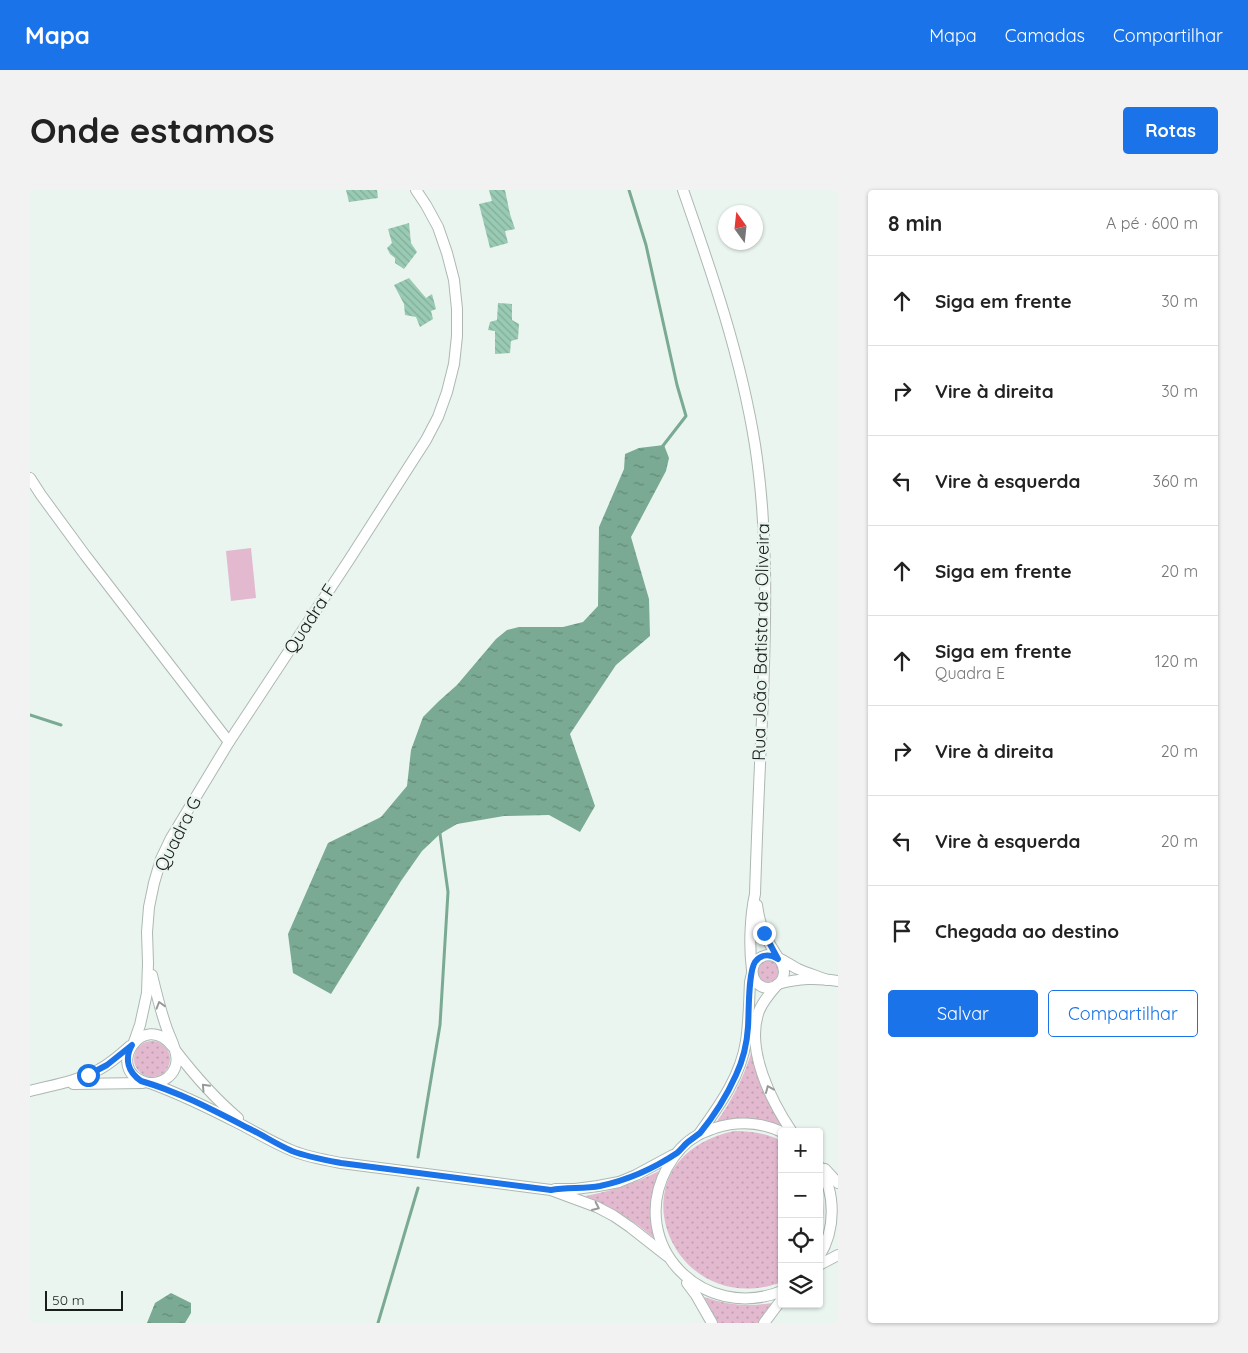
<!DOCTYPE html>
<html lang="pt">
<head>
<meta charset="utf-8">
<style>
	body { margin:0; font-family:Quicksand,sans-serif; background:#f2f2f2; color:#222 }
	.controls { position:absolute; right:15px; bottom:15px; display:grid; overflow:hidden; border-radius:5px; box-shadow:0 1px 4px #0004 }
	.controls button { width:45px; height:45px; display:grid; place-items:center; padding:0; border:0; border-bottom:1px solid #e0e0e0; background:#fff; color:#222; font:25px sans-serif }
	.compass { position:absolute; left:688px; top:15px; width:45px; height:45px; border-radius:50%; background:#fff; box-shadow:0 1px 4px #0004; rotate:345deg }
	.scale { position:absolute; left:15px; bottom:12px; width:78px; box-sizing:border-box; padding-left:5px; border:2px solid #1a1e1c; border-top:0; font-size:14px; line-height:18px; white-space:nowrap; color:#1a1e1c; -webkit-text-stroke:4px #eaf5f0; paint-order:stroke }
	.stop { position:absolute; width:15px; height:15px; margin:-11px; border:4px solid #1a73e8; border-radius:50%; background:#fff }
	.stop.end { background:#1a73e8; border-color:#fff; box-shadow:0 1px 5px #0008 }
	.list { margin:0; padding:0; list-style:none }
	h2 { display:flex; justify-content:space-between; align-items:center; height:65px; margin:0; padding:0 20px; font-size:21px }
	h2 small { font-size:16px; font-weight:400; color:#767676 }
	.list li { display:grid; grid-template-columns:32px 1fr auto; gap:15px; align-items:center; box-sizing:border-box; height:90px; padding:0 20px; border-top:1px solid #e0e0e0 }
	.list b { display:block; font-size:19px; white-space:nowrap }
	.list p { margin:0; font-size:16px; white-space:nowrap; color:#767676 }
	.list em { font-size:16px; font-style:normal; color:#767676 }
	.actions { display:flex; gap:10px; padding:15px 20px }
	.actions a { flex:1; padding:11px 0; border:1px solid #1a73e8; border-radius:5px; text-align:center; font-size:18px; color:#1a73e8 }
	.actions .main { background:#1a73e8; color:#fff }
	.icon { flex:none; width:28px; height:28px; fill:none; stroke:currentColor; stroke-width:2; stroke-linecap:round; stroke-linejoin:round }
	.map { position:relative; flex:none; width:808px; height:1133px; overflow:hidden; border-radius:5px }
	header { display:flex; align-items:center; gap:30px; box-sizing:border-box; height:70px; padding:0 25px; background:#1a73e8; color:#fff }
	header strong { font-size:24px }
	nav { display:flex; gap:28px; margin-inline-start:auto; font-size:18px }
	.intro { display:flex; align-items:center; justify-content:space-between; box-sizing:border-box; height:120px; padding:0 30px }
	h1 { margin:0; font-size:35px }
	.button { padding:12px 22px; border-radius:5px; background:#1a73e8; color:#fff; font-size:18px; font-weight:700 }
	main { display:flex; gap:30px; padding:0 30px }
	aside { flex:1; background:#fff; border-radius:5px; box-shadow:0 1px 4px #0004 }
	.map>svg:first-child { display:block }
	.grass { fill:url(#grass-dots) }
	.pitch { fill:#e2b9ce }
	.water { fill:url(#water-ripples) }
	.lines { fill:none; stroke-linecap:round; stroke-linejoin:round }
	.stream { stroke:#7aaa93; stroke-width:3 }
	.building { fill:url(#building-back-hatch) }
	.street-casing { stroke:#adb8b2; stroke-width:12 }
	.street { stroke:#fff; stroke-width:10 }
	.oneway { stroke:#989a99 }
	.route { stroke:#1a73e8; stroke-width:6 }
	.labels { text-anchor:middle; stroke-width:5; stroke-linejoin:round; paint-order:stroke }
	.street-label { font-size:18px; fill:#1a1e1c; stroke:#eaf5f0 }
</style>
</head>
<body>
<header>
<strong>Mapa</strong>
<nav><a>Mapa</a><a>Camadas</a><a>Compartilhar</a></nav>
</header>
<div class="intro"><h1>Onde estamos</h1><a class="button">Rotas</a></div>
<main>
<div class="map">
<svg width="808" height="1133" viewBox="0 0 808 1133">
	<defs>
		<pattern id="grass-dots" width="8" height="8" patternUnits="userSpaceOnUse" patternTransform="scale(1.25)"><rect width="8" height="8" fill="#e2b9ce"/><path d="M2 2h.1M6 6h.1" fill="none" stroke="#c19fb0" stroke-width="1.8" stroke-linecap="round"/></pattern>
		<pattern id="water-ripples" width="26" height="14" patternUnits="userSpaceOnUse" patternTransform="scale(1.25)"><rect width="26" height="14" fill="#7aaa93"/><path d="M2 4q2-2 4 0t4 0M15 11q2-2 4 0t4 0" fill="none" stroke="#638a77"/></pattern>
		<pattern id="building-back-hatch" width="6" height="6" patternUnits="userSpaceOnUse" patternTransform="scale(1.25)"><rect width="6" height="6" fill="#99cab3"/><path d="M-1 5l2 2M0 0l6 6M5-1l2 2" fill="none" stroke="#83ad99"/></pattern>
	</defs>
	<rect width="100%" height="100%" fill="#eaf5f0"/>
	<g class="grass">
		<circle cx="738" cy="781" r="11"/>
		<circle cx="122" cy="869" r="18"/>
		<path d="M722,860l16,49 14,29 -67,-4c17,-23 29,-47 37,-74z"/>
		<path d="M704,941c17,0 32,2 48,10v141c-112,41 -176,-123 -48,-151z"/>
		<path d="M629,981c-10,22 -11,44 -5,67 -21,-18 -43,-32 -69,-42 27,-5 51,-13 74,-25z"/>
		<path d="M789,993c6,19 6,37 0,56z"/>
		<path d="M674,1107c23,8 44,10 68,6l-14,20h-40z"/>
	</g>
	<polygon class="pitch" points="221,358 226,408 201,411 196,361"/>
	<g class="water">
		<polygon points="634,255 639,268 636,281 601,347 619,409 620,446 586,475 540,544 565,616 550,642 519,625 474,626 427,634 410,644 392,661 371,691 301,804 263,783 258,744 298,653 351,627 377,596 381,560 393,527 409,511 427,495 466,449 477,440 489,437 533,437 553,432 568,416 569,337 594,279 595,264 609,258"/>
		<polygon points="141,1103 161,1113 161,1123 155,1133 117,1133 125,1113"/>
	</g>
	<g class="lines">
		<g class="stream">
			<polyline points="599,0 616,55 647,195 656,226 632,257"/>
			<polyline points="0,525 31,535"/>
			<polyline points="388,967 410,835 418,702 410,644 410,643"/>
			<polyline points="348,1133 388,998"/>
		</g>
	</g>
	<g class="building">
		<polygon points="316,0 347,0 348,8 319,12"/>
		<polygon points="459,0 475,0 480,24 485,39 475,41 478,53 460,58 449,14 462,11"/>
		<polygon points="379,33 381,53 387,62 374,79 365,73 365,68 360,64 357,58 362,53 358,39"/>
		<polygon points="379,88 396,108 402,104 406,119 401,121 403,129 390,137 386,127 375,125 374,114 364,95"/>
		<polygon points="468,113 482,114 482,130 489,134 488,149 481,151 480,163 465,164 465,141 458,140 460,132 467,130"/>
	</g>
	<g class="lines">
		<defs>
			<g id="street">
				<path d="M653,0c29,83 58,167 72,255 13,84 11,167 8,252 -3,66 -6,131 -8,197 -5,22 -6,54 -3,76"/>
				<polyline points="0,288 11,305 55,365 199,552"/>
				<path d="M727,715c3,23 9,34 22,54"/>
				<path d="M750,770c13,19 -9,37 -23,23 -4,-4 -5,-10 -4,-15 1,-8 9,-13 17,-13 8,1 20,10 28,14 9,4 19,7 29,11"/>
				<path d="M122,785c4,17 8,34 14,51 3,10 9,19 10,29 2,9 -2,18 -9,23 -7,5 -15,6 -22,4 -41,-12 -2,-74 28,-35"/>
				<path d="M748,794c22,-6 38,-6 60,-3"/>
				<path d="M747,795c-7,8 -14,16 -18,26 -14,38 12,90 33,121"/>
				<polyline points="104,852 110,835 117,803 118,773 117,742 119,717 124,693 131,669 141,648 199,552 319,370 396,250 408,227 417,202 424,174 427,146 427,119 424,90 417,63 408,37 396,15 386,0"/>
				<path d="M145,860c20,26 38,47 63,68"/>
				<path d="M120,893c30,11 59,25 88,40 18,9 35,20 55,28 15,6 32,9 48,12l210,27 46,17 17,9 16,11 37,29"/>
				<polyline points="43,894 113,893"/>
				<path d="M0,901c23,-6 47,-10 68,-21 12,-6 22,-15 32,-24"/>
				<path d="M752,942c-21,-10 -45,-11 -67,-4 -5,2 -12,4 -17,7 -13,7 -24,20 -31,33 -41,77 36,155 115,123"/>
				<path d="M669,944c20,-28 42,-58 47,-93 3,-20 3,-39 4,-59l2,-9"/>
				<path d="M789,976c17,27 17,63 0,91"/>
				<polyline points="795,979 808,993"/>
				<polyline points="525,999 545,999 568,996 589,992 606,985 643,965"/>
				<polyline points="789,1075 808,1065"/>
				<polyline points="657,1093 666,1105 682,1133"/>
				<polyline points="734,1133 752,1109"/>
			</g>
		</defs>
		<use href="#street" class="street-casing"/>
		<use href="#street" class="street"/>
	</g>
	<defs><path id="oneway-chevron" d="M-2-3.5L2.5 0L-2 3.5" fill="none" stroke-width="1.6" stroke-linecap="round" stroke-linejoin="round" transform="scale(1.25)"/></defs>
	<g class="oneway">
		<use href="#oneway-chevron" transform="translate(130 815) rotate(-107)"/>
		<use href="#oneway-chevron" transform="translate(175 897) rotate(-133)"/>
		<use href="#oneway-chevron" transform="translate(739 899) rotate(-113)"/>
		<use href="#oneway-chevron" transform="translate(566 1017) rotate(25)"/>
	</g>
	<g class="lines">
		<path class="route" d="M58,885l19,-10 25,-20c-8,14 -4,27 9,36 38,11 72,29 107,47 15,7 28,16 44,23 16,6 33,9 49,12l210,27c16,-3 33,-1 49,-4 28,-6 53,-17 77,-33 4,-3 7,-8 11,-11 4,-3 8,-6 12,-9 14,-17 27,-38 36,-58 7,-15 11,-32 12,-48 1,-14 0,-54 7,-65 6,-8 15,-8 23,-3l-14,-26"/>
	</g>
	<g class="labels">
		<g class="street-label">
			<text transform="translate(280 429) rotate(-57)" y="6">Quadra F</text>
			<text transform="translate(731 452) rotate(-89)" y="6">Rua João Batista de Oliveira</text>
			<text transform="translate(148 644) rotate(-63)" y="6">Quadra G</text>
		</g>
	</g>
</svg>
<div class="controls">
<button>+</button>
<button>−</button>
<button><svg class="icon" aria-label="locate" viewBox="0 0 24 24"><circle cx="12" cy="12" r="6"/><path d="M12 2v4M12 18v4M2 12h4M18 12h4"/></svg></button>
<button><svg class="icon" aria-label="layers" viewBox="0 0 24 24"><path d="M12 4l9 5-9 5-9-5zM3 14l9 5 9-5"/></svg></button>
</div>
<svg class="compass" viewBox="-18 -18 36 36"><path d="M0-13l5 13h-10z" fill="#e53935"/><path d="M0 13l5-13h-10z" fill="#767676"/></svg>
<div class="scale">50 m</div>
<div class="stop" style="left:58px;top:885px"></div>
<div class="stop end" style="left:734px;top:743px"></div>
</div>
<aside>
<h2>8 min<small>A pé · 600 m</small></h2>
<ul class="list">
<li><svg class="icon" aria-label="ahead" viewBox="0 0 24 24"><path d="M12 20V5M6 11l6-6 6 6"/></svg><div><b>Siga em frente</b></div><em>30 m</em></li>
<li><svg class="icon" aria-label="right" viewBox="0 0 24 24"><path d="M7 20v-9h11M14 6l5 5-5 5"/></svg><div><b>Vire à direita</b></div><em>30 m</em></li>
<li><svg class="icon" aria-label="left" viewBox="0 0 24 24"><path d="M17 20v-9H6M10 6l-5 5 5 5"/></svg><div><b>Vire à esquerda</b></div><em>360 m</em></li>
<li><svg class="icon" aria-label="ahead" viewBox="0 0 24 24"><path d="M12 20V5M6 11l6-6 6 6"/></svg><div><b>Siga em frente</b></div><em>20 m</em></li>
<li><svg class="icon" aria-label="ahead" viewBox="0 0 24 24"><path d="M12 20V5M6 11l6-6 6 6"/></svg><div><b>Siga em frente</b><p>Quadra E</p></div><em>120 m</em></li>
<li><svg class="icon" aria-label="right" viewBox="0 0 24 24"><path d="M7 20v-9h11M14 6l5 5-5 5"/></svg><div><b>Vire à direita</b></div><em>20 m</em></li>
<li><svg class="icon" aria-label="left" viewBox="0 0 24 24"><path d="M17 20v-9H6M10 6l-5 5 5 5"/></svg><div><b>Vire à esquerda</b></div><em>20 m</em></li>
<li><svg class="icon" aria-label="arrive" viewBox="0 0 24 24"><path d="M6 21V4h12l-3 4 3 4H6"/></svg><div><b>Chegada ao destino</b></div></li>
</ul>
<div class="actions"><a class="main">Salvar</a><a>Compartilhar</a></div>
</aside>
</main>
</body>
</html>
